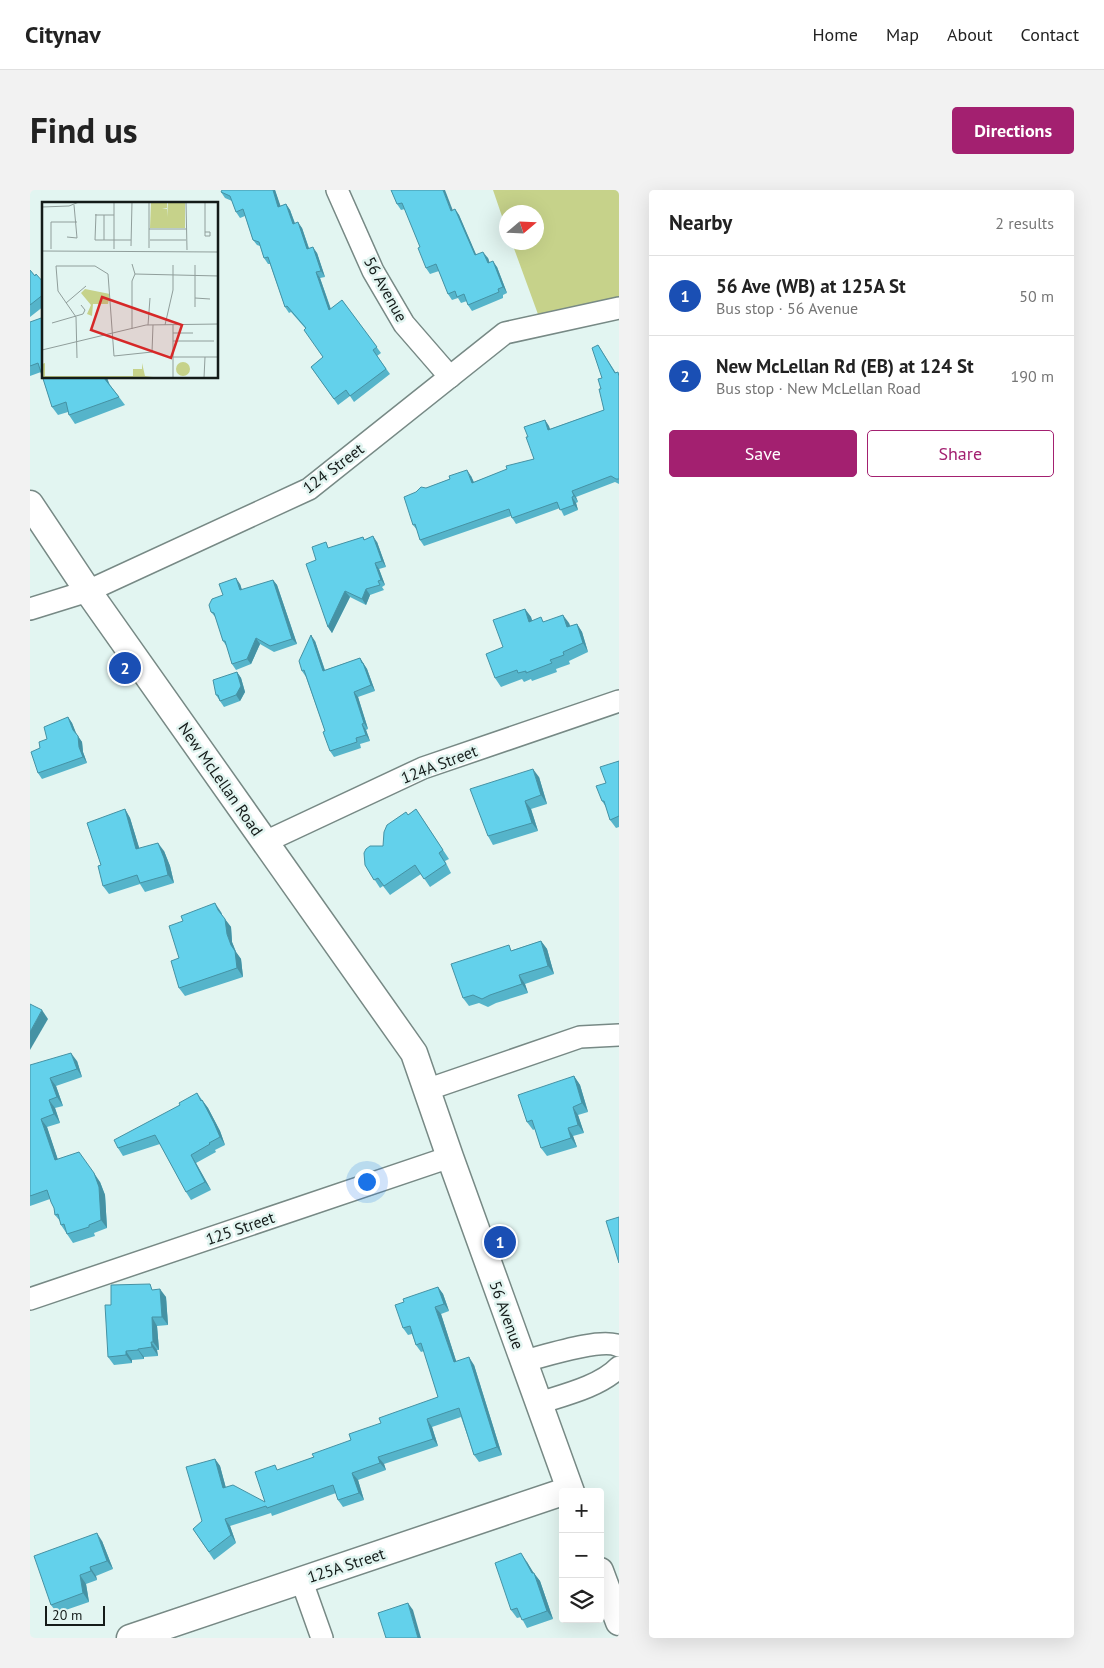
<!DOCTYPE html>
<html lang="en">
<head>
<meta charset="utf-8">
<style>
	body { margin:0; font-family:"PT Sans",sans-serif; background:#f2f2f2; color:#222 }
	.controls { position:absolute; right:15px; bottom:15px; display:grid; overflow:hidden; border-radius:5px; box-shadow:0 5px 20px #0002 }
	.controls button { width:45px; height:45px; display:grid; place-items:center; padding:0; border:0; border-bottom:1px solid #e0e0e0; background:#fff; color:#222; font:25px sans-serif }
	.compass { position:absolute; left:469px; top:15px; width:45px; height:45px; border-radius:50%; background:#fff; box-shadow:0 5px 20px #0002; rotate:71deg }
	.scale { position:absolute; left:15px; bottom:12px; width:60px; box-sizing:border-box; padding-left:5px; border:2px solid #141b19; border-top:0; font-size:14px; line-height:18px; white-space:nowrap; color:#141b19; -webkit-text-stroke:4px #e2f5f1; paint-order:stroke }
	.you { position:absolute; left:336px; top:991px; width:18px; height:18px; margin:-12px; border:4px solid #fff; border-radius:50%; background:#1a73e8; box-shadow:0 0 0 8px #1a73e833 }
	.badge { display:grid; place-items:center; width:32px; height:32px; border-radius:50%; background:#a32070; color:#fff; font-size:16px; font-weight:700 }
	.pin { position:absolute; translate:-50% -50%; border:2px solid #fff; box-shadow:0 1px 5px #0006 }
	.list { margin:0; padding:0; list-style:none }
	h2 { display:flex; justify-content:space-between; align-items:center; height:65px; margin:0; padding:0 20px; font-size:21px }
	h2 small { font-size:16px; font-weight:400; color:#767676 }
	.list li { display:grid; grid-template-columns:32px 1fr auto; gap:15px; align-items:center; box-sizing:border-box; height:80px; padding:0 20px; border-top:1px solid #e0e0e0 }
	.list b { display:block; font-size:19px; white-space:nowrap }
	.list p { margin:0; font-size:16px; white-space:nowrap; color:#767676 }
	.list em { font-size:16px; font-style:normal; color:#767676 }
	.actions { display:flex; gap:10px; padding:15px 20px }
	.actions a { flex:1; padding:11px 0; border:1px solid #a32070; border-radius:5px; text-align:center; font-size:18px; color:#a32070 }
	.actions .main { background:#a32070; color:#fff }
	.icon { flex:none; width:28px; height:28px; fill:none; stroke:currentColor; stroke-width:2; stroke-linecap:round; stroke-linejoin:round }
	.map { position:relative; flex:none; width:589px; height:1448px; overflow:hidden; border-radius:5px }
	header { display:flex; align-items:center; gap:30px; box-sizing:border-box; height:70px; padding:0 25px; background:#fff; border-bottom:1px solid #e0e0e0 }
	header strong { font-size:24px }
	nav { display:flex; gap:28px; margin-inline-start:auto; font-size:18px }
	.intro { display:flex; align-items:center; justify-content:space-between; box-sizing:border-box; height:120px; padding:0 30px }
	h1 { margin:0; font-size:35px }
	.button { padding:12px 22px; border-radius:5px; background:#a32070; color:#fff; font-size:18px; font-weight:700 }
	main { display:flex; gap:30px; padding:0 30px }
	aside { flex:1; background:#fff; border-radius:5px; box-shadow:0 5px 20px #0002 }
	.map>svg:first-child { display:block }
	.green { fill:#c6d28a }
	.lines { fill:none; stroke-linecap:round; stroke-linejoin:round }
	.minor-casing { stroke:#778985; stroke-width:24 }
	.tertiary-casing { stroke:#778985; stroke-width:29 }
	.minor { stroke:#fff; stroke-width:21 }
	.tertiary { stroke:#fff; stroke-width:26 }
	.wall { fill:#55b4ca }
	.shaded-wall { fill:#4592a4 }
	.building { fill:#63d1eb; stroke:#4592a4 }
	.labels { text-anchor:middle; stroke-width:5; stroke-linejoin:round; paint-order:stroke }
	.street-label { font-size:16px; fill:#141b19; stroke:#e2f5f1 }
	.inset-road { fill:none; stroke:#909e9b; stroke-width:1 }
	.view { fill:#d62828; fill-opacity:0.15; stroke:#d62828; stroke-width:2.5 }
	.inset-edge { fill:none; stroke:#141b19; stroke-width:2.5 }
</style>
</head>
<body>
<header>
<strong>Citynav</strong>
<nav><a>Home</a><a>Map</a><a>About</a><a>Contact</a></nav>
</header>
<div class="intro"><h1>Find us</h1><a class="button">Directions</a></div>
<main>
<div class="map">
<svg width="589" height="1448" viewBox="0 0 589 1448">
	<rect width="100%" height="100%" fill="#e2f5f1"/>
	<polygon class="green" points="463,0 589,0 589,111 509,127 482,53 507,52 507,22 477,22 476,38"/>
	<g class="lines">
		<defs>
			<g id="minor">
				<polyline points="307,0 343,81 374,134 420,187"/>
				<polyline points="0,419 58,401 279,299 475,143 589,118"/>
				<polyline points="235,652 393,578 589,511"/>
				<polyline points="396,900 550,847 589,845"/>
				<polyline points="0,1109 420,967"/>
				<path d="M494,1171c21,-5 78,-24 95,-15"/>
				<path d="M509,1213c25,-8 62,-17 80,-36"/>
				<polyline points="271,1389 292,1448"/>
			</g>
			<g id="tertiary">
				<polyline points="0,314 62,407 384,863 420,967 541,1302"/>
				<polyline points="570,1381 589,1432"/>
				<polyline points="100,1448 533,1302"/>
			</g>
		</defs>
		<use href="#minor" class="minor-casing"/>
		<use href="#tertiary" class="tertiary-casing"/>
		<use href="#minor" class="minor"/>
		<use href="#tertiary" class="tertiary"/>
	</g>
	<g class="wall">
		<polygon points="245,0 250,16 256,14 260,20 265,33 272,38 279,58 287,63 295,87 290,88 301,119 312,110 351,163 347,166 360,184 324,212 320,206 308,215 281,177 293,167 275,138 261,122 259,123 255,117 240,74 238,74 234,68 230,56 227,55 223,50 215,26 210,28 206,22 202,11 195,8 191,2"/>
		<polygon points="361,0 423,20 425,19 429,25 446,65 458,68 459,72 467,77 477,103 473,105 473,108 442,121 438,115 437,111 431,113 428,108 422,110 418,104 409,81 400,84 396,78 390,57 375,19 371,20 367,14"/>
		<polygon points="0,80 5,86 14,93 14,116 0,127"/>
		<polygon points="0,132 14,188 77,188 80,195 95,215 45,234 39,225 38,222 28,225 22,217 11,182 0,186"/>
		<polygon points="568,155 586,183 589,184 589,294 585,292 546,307 548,312 546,313 548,320 534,326 530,318 486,334 481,326 394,356 390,350 387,340 383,335 386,302 396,298 420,289 441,286 444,292 504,269 498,247 515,230 520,239 574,220 571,199 572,188"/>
		<polygon points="333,347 335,350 347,352 356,377 349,379 355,395 352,397 354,400 340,405 336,415 320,407 302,443 298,437 286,370 300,358"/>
		<polygon points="243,390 247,395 267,454 244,462 230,454 221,474 206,480 202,474 197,457 193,451 186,428 181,422 193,405 210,394 212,400"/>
		<polygon points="495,419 501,427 502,431 539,433 540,436 547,434 552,442 558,462 539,471 540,474 526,479 527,482 502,491 501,489 494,492 492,489 471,497 465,488 473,457"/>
		<polygon points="285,451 295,480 330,468 337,479 345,501 328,507 338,539 336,540 340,551 330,554 331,558 304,567 300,561 295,541 276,487 272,481"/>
		<polygon points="207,482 211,488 215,502 210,511 194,517 186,505"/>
		<polygon points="38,527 42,533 46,544 52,552 53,562 57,573 12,589 8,583 10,558 17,549"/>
		<polygon points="589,571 589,637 586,638 580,630 576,617 572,611 576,593"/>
		<polygon points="509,587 517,614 501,619 508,641 463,655 458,646"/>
		<polygon points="95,619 100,628 109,658 134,661 140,676 144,693 115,702 110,694 79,704 73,696"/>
		<polygon points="386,619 419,669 415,671 421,683 400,697 391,684 360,705 353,696 350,698 335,675 353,656 378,625"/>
		<polygon points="191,722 193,727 201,737 202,752 206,762 211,769 213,787 155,806 149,798 149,768"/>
		<polygon points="511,751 517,759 524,784 495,794 498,803 466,813 458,817 449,813 439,816 433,808 483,760"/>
		<polygon points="47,871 52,887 26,896 33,916 25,918 30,933 17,937 28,970 70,992 75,1005 77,1038 64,1043 65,1046 43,1053 31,1035 30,1031 25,1025 24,1018 20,1009 0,1016 0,875"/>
		<polygon points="544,886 550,895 558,922 548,925 554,943 543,946 547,957 517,966 511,958 505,939 503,940 497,932"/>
		<polygon points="167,903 178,918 190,941 195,955 185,960 186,962 166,973 181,1000 161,1010 156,1002 130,954 93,966 88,958"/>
		<polygon points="408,1097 413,1104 419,1121 411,1124 426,1171 444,1175 472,1265 449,1272 444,1265 431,1227 402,1237 408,1256 354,1274 356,1280 328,1290 334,1310 313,1317 308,1310 306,1303 242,1326 241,1323 200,1336 206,1353 184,1370 163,1339 172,1331 185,1269 190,1276 196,1298 235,1312 248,1280 284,1267 321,1250 351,1233 408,1207 394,1161 391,1162 386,1155 382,1144 378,1145 373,1138 374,1112"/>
		<polygon points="124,1100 136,1107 138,1135 127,1136 129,1160 127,1160 128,1166 114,1167 114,1169 102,1170 102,1173 84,1175 78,1167"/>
		<polygon points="72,1351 83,1379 66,1386 67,1390 56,1394 59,1412 27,1423 21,1415"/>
		<polygon points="497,1372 503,1383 510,1391 523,1429 497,1438 491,1427 487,1428 481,1420"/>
	</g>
	<g class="shaded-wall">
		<polygon points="243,0 245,0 253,23 248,17"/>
		<polygon points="413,0 415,0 425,26 421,21"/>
		<polygon points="256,14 260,20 267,40 263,34"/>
		<polygon points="425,19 429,25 449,71 445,65"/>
		<polygon points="268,32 272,38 281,65 277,59"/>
		<polygon points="283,57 287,63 295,87 291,81"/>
		<polygon points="453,62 458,68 462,79 458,73"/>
		<polygon points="463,71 467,77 477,103 473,97"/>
		<polygon points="286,82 290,88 303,126 299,120"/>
		<polygon points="74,188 77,188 80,197 75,189"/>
		<polygon points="515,230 519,236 522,246 518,240"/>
		<polygon points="437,280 441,286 446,298 442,293"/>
		<polygon points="542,301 546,307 548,312 544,306"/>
		<polygon points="542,307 546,313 548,320 544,315"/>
		<polygon points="343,346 347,352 356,377 352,371"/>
		<polygon points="345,373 349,379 355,395 351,390"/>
		<polygon points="206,388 210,394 214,406 210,400"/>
		<polygon points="243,390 247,395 267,454 262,449"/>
		<polygon points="336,399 340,405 336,415 332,409"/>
		<polygon points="315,401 320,407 302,443 298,437"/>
		<polygon points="495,419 501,427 505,440 499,432"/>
		<polygon points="533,425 539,433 543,446 537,437"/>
		<polygon points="547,434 552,442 558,462 553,453"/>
		<polygon points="281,445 285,451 297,487 293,481"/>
		<polygon points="226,448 230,454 221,474 217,469"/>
		<polygon points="330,468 337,479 345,501 341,495"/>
		<polygon points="207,482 211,488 215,502 210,511 206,505"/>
		<polygon points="324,502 328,507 338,539 334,533"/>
		<polygon points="38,527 42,533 47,545 43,540"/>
		<polygon points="332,534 336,540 340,551 336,545"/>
		<polygon points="48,546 52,552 53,562 57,573 53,567 49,557"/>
		<polygon points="503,579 509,587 517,614 511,605"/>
		<polygon points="495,611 501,619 508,641 502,633"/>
		<polygon points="95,619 100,628 112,667 106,659"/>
		<polygon points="128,653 134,661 140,676 144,693 138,685"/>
		<polygon points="185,713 191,722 193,728 188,720"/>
		<polygon points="195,729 201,737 202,752 206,762 211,769 213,787 207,778 201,755 197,744"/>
		<polygon points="511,751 517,759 524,784 518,776"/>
		<polygon points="489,785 495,794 498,803 492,794"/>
		<polygon points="12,820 18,829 0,860 0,842"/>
		<polygon points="41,863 47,871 52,887 47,879"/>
		<polygon points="544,886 550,895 558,922 552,913"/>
		<polygon points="20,888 26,896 33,916 27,907"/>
		<polygon points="19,910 25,918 30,933 24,924"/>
		<polygon points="172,910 178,918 190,941 195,955 190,947"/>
		<polygon points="543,917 548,925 554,943 548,935"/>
		<polygon points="11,929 17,937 31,979 25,970"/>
		<polygon points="538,938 543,946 547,957 541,948"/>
		<polygon points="161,965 166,973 181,1000 175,992"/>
		<polygon points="64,983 70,992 75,1005 77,1038 71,1030"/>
		<polygon points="408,1097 413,1104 419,1121 414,1114"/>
		<polygon points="130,1099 136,1107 138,1135 132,1127"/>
		<polygon points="405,1117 411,1124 429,1180 424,1172"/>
		<polygon points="122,1127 127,1136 129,1160 123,1152"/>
		<polygon points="121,1152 127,1160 128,1166 122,1157"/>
		<polygon points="108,1159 114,1167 114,1169 108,1160"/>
		<polygon points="96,1161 102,1170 102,1173 96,1165"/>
		<polygon points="439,1167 444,1175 472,1265 467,1257"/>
		<polygon points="397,1229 402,1237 408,1256 403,1249"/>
		<polygon points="348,1267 354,1274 356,1280 350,1273"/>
		<polygon points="185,1269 190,1276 198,1306 193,1298"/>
		<polygon points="322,1283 328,1290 334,1310 329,1303"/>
		<polygon points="195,1329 200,1336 206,1353 201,1345"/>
		<polygon points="67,1343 72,1351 83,1379 77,1371"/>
		<polygon points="491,1363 497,1372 505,1385 504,1383 510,1391 523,1429 517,1421 502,1383"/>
		<polygon points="60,1377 66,1386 67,1390 61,1381"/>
		<polygon points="50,1385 56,1394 59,1412 53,1403"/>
		<polygon points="378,1413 383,1420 391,1448 388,1448"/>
	</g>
	<g class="building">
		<polygon points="192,0 243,0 248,17 256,14 263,34 268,32 277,59 283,57 291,81 286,82 299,120 312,110 347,157 343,160 356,179 320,206 316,200 304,209 281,177 293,167 274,140 276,138 257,116 255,117 238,67 234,68 229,52 223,50 213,19 206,22 200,6 191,2"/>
		<polygon points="361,0 413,0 421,21 425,19 445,65 453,62 458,73 463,71 473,97 468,99 469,102 438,115 434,104 427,107 425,101 418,104 406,74 396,78 388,58 390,57 372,13 367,14"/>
		<polygon points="0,80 5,86 6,84 14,93 14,104 0,115"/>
		<polygon points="14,127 14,188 74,188 89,207 39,225 36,212 22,217 8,173 0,176 0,132"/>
		<polygon points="568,155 585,183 588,182 589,186 589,289 586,289 581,286 542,301 544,306 542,307 544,315 530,320 527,312 482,328 479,319 390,350 385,334 383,335 374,307 386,302 391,297 396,298 420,289 419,286 437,280 442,293 477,279 476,276 504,269 496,247 498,247 494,237 515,230 518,240 574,220 569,199 571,199 568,189 572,188 562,158"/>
		<polygon points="343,346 352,371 345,373 351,390 348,391 350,395 336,399 332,409 315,401 298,437 276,374 286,370 282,357 296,352 298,358 333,347 334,350"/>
		<polygon points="206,388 210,400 243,390 262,449 240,456 226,448 217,469 202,474 195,451 193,451 184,423 181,422 179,415 182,409 193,405 189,394"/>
		<polygon points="495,419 499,432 511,427 513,432 533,425 537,437 547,434 553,453 533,462 534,465 520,470 522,473 496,483 496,481 488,483 487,480 465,488 456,464 473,457 463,430"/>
		<polygon points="281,445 293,481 330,468 332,473 333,473 341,495 324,502 334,533 332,534 336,545 326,548 327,552 300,561 293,542 295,541 274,480 272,481 269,471"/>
		<polygon points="207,482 211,496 206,505 190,511 188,505 186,505 183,490"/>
		<polygon points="38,527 43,540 48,546 49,557 53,567 8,583 1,562 10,558 9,552 17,549 14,537"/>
		<polygon points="589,571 589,626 580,630 574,611 572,611 566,596 576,593 570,577"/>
		<polygon points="503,579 511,605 495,611 502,633 458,646 440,599"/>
		<polygon points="95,619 106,659 128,653 134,668 138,685 110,693 107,685 73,696 68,676 71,675 57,633"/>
		<polygon points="386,619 413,660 409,663 416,674 394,689 385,675 354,696 348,688 344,690 335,675 334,663 336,659 340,656 353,656 354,642 357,635 376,622 378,625"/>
		<polygon points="185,713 188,720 195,729 197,744 201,755 205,761 207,778 149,798 141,771 149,768 139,736 153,731 151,726"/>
		<polygon points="511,751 518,776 489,785 492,794 460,805 452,809 443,805 433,808 421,774 479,755 481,761"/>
		<polygon points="0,814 12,820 0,842"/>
		<polygon points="41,863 47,879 20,888 27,907 19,910 24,924 11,929 25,970 49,962 64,983 69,997 71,1030 59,1035 59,1037 37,1044 34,1034 31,1035 28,1024 25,1025 24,1018 21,1012 17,1000 0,1006 0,875"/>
		<polygon points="544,886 552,913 543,917 548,935 538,938 541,948 511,958 502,930 497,932 488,905"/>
		<polygon points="167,903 171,911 172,910 184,933 190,947 179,953 180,954 161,965 175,992 156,1002 125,945 88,958 84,950 150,915 149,913"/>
		<polygon points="589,1027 589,1073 576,1031"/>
		<polygon points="120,1094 122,1100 130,1099 132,1127 122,1127 123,1152 121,1152 122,1157 108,1159 108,1160 96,1161 96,1165 78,1167 75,1115 81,1115 81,1095"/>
		<polygon points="408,1097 414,1114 405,1117 424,1172 439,1167 467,1257 444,1265 429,1218 397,1229 403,1249 348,1267 350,1273 322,1283 329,1303 308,1310 303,1295 237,1318 236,1316 195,1329 201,1345 179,1362 163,1339 172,1331 156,1277 185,1269 193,1298 203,1295 235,1312 225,1282 245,1275 247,1280 284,1267 282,1264 321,1250 319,1244 351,1233 349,1228 408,1207 391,1153 386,1155 380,1136 373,1138 365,1115 374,1112 373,1109"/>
		<polygon points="67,1343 77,1371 60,1377 61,1381 50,1385 53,1403 21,1415 4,1366"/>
		<polygon points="491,1363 502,1383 504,1383 517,1421 492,1430 487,1418 481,1420 465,1373"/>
		<polygon points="378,1413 388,1448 356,1448 348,1423"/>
	</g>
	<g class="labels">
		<g class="street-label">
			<text transform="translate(356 99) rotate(61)" y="6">56 Avenue</text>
			<text transform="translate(303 278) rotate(-37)" y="6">124 Street</text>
			<text transform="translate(409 574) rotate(-21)" y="6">124A Street</text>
			<text transform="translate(191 589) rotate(55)" y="6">New McLellan Road</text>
			<text transform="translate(210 1038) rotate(-19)" y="6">125 Street</text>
			<text transform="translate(477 1125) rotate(70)" y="6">56 Avenue</text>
			<text transform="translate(316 1375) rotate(-18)" y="6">125A Street</text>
		</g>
	</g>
	<g transform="translate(12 12)">
		<rect width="176" height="176" fill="#e2f5f1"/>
		<path d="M109,0h16v6h-5l5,1v8l1,-15h17v26h-35zM43,87l25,5 -2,10h-15l-1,12 -5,-2 4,-9 -10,-12zM134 167a7 7 0 1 1 14 0a7 7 0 1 1-14 0ZM3,161v13h88v-7h9v-6l3,13 16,2h-119v-14z" fill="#c6d28a"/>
		<path class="inset-road" d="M144,0l1,48M163,0v34h5v-4h-5M0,5l27,-1 10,-4M54,12l-1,26h36M53,13h19M107,27h38M25,35l10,1 -3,-33M62,38v-25M108,38h36M89,44l1,-44M107,46v-46M9,47v-27h26M72,47v-47M0,49l177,1M93,72l84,2M153,96l15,1M24,101l20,-17M153,105v-42M10,121l31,-9 2,-4 -4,-5M106,123l2,-27M123,123l8,-35v-25M90,127v-48l3,-7 -3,-10M131,131h20M131,139h41M0,148l104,-25 73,-1M131,155h46M35,156l-1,-41 -18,-26 -2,-25h39l13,8 6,82 38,-4 1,-27M131,176v-53M162,176l1,-21"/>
		<path class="view" d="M60,95l80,28 -11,33 -80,-28z"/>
		<rect width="176" height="176" class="inset-edge"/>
	</g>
</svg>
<div class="controls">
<button>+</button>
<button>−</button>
<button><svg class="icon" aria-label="layers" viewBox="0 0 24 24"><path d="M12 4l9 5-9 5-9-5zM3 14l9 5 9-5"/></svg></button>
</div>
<svg class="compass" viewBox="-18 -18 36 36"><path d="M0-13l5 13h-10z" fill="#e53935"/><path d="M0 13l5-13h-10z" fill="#767676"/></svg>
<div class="scale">20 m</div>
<div class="you"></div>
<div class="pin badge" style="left:470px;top:1052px;background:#1a4fb4">1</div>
<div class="pin badge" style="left:95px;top:478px;background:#1a4fb4">2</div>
</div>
<aside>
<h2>Nearby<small>2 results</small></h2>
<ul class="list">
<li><span class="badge" style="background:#1a4fb4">1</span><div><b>56 Ave (WB) at 125A St</b><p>Bus stop · 56 Avenue</p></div><em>50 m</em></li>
<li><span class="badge" style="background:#1a4fb4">2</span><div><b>New McLellan Rd (EB) at 124 St</b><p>Bus stop · New McLellan Road</p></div><em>190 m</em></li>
</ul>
<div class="actions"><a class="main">Save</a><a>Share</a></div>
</aside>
</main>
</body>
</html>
